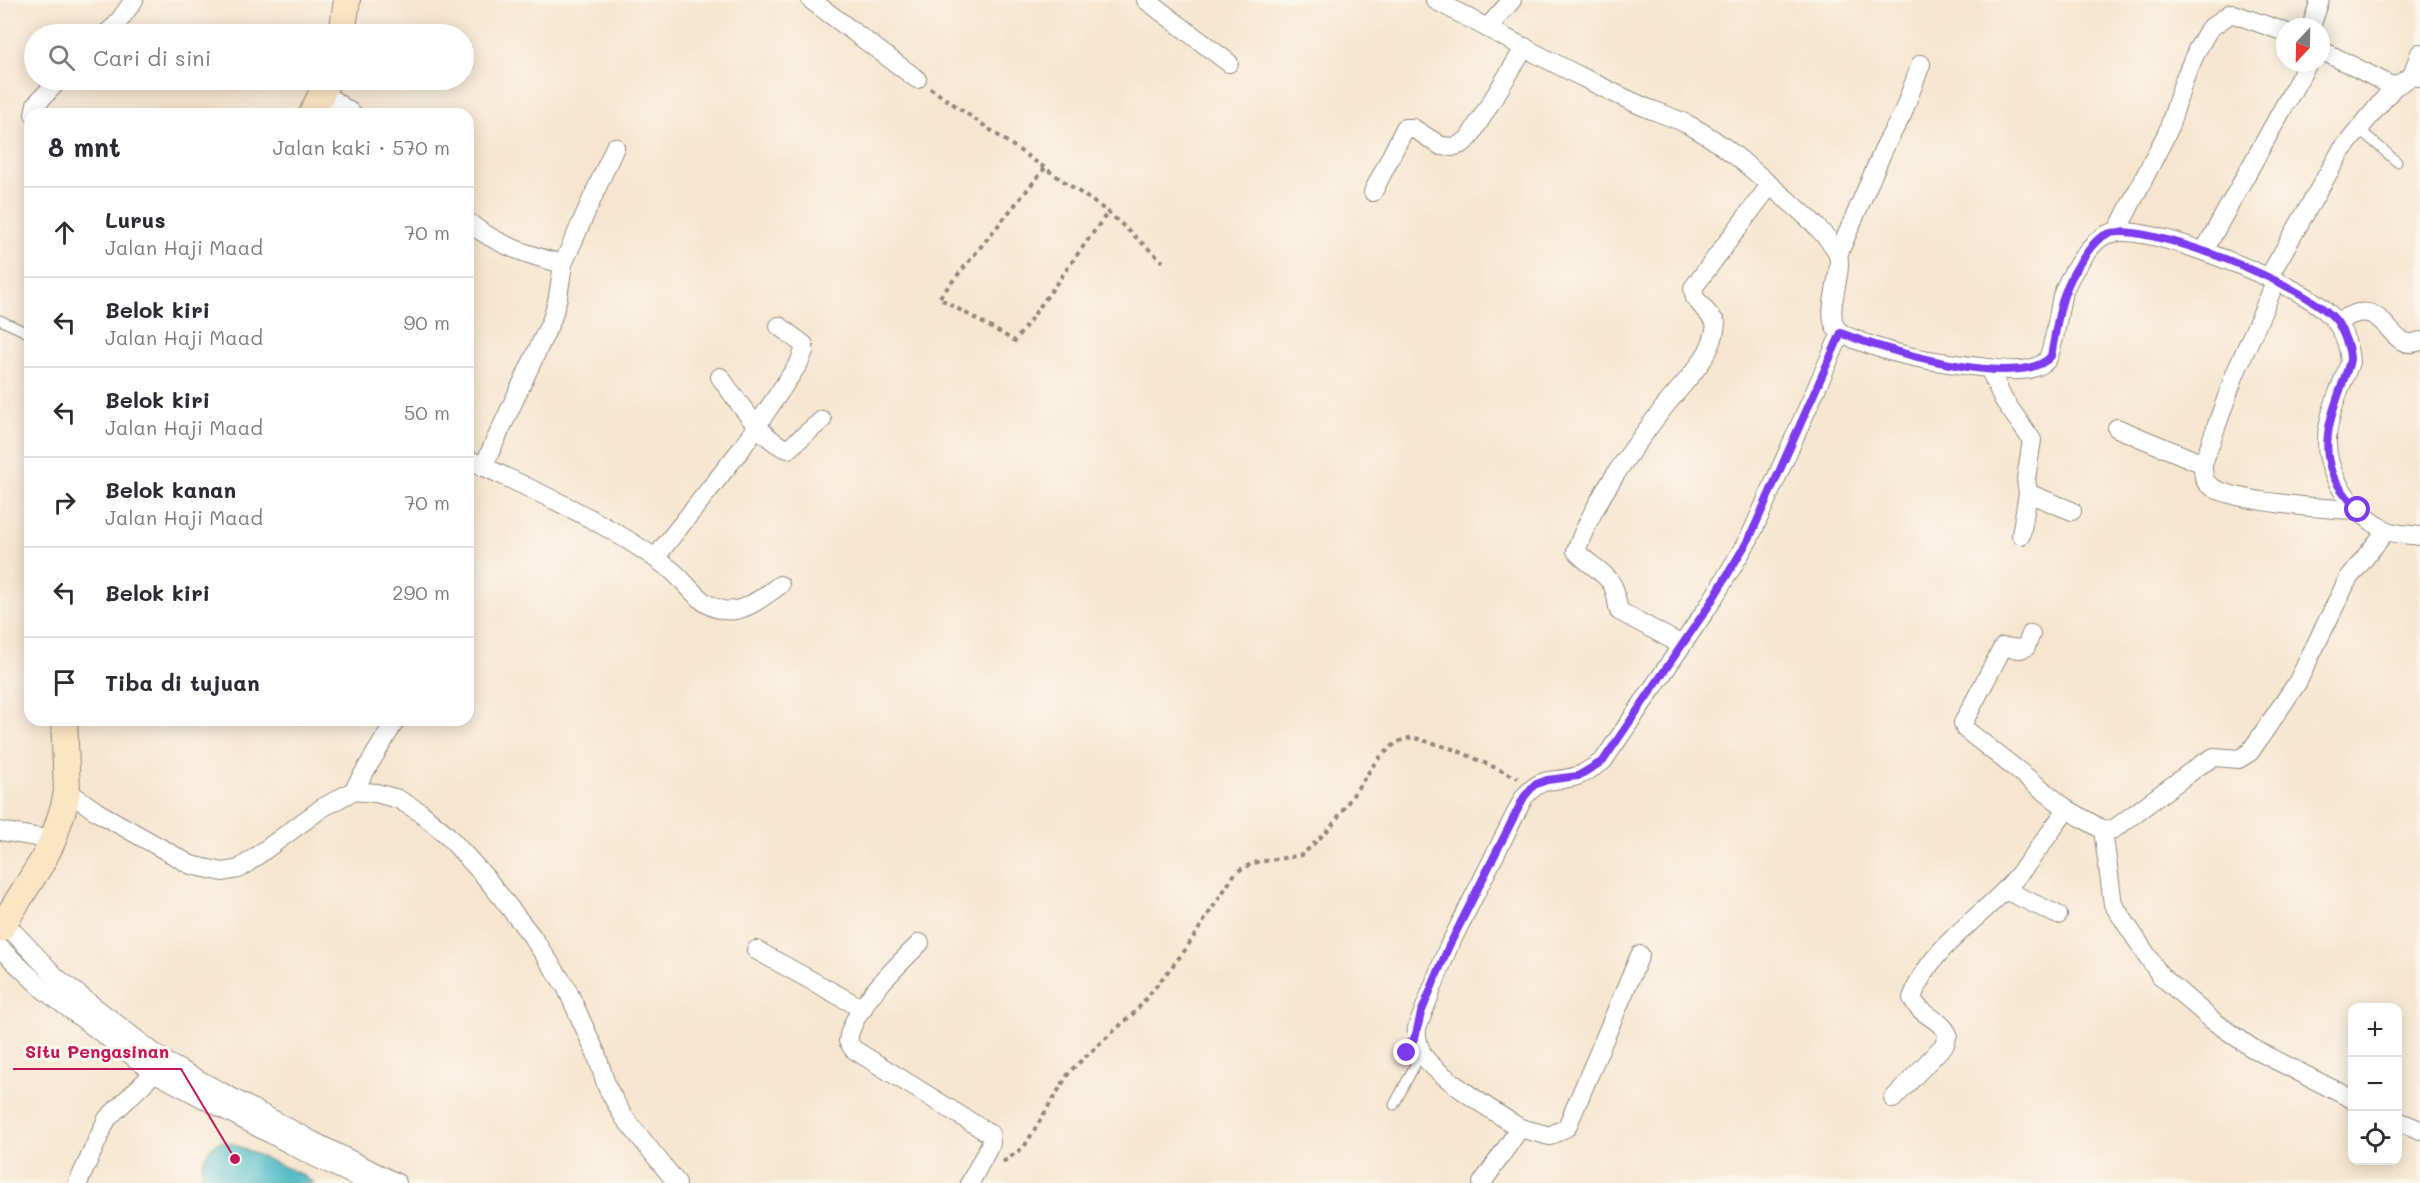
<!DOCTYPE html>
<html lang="id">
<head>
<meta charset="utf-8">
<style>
	body { margin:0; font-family:Mali,sans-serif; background:#f2f2f3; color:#2b2b33 }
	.controls { position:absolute; right:18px; bottom:18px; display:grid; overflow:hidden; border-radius:12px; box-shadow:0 3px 15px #0003 }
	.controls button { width:54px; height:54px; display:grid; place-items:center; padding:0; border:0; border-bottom:2px solid #e1e1e2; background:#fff; color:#2b2b33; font:30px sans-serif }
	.compass { position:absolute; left:2276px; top:18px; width:54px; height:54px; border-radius:50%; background:#fff; box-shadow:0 3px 15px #0003; rotate:202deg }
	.stop { position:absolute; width:18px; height:18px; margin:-14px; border:4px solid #7c3aed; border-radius:50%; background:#fff }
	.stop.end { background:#7c3aed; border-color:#fff; box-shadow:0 2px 6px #0008 }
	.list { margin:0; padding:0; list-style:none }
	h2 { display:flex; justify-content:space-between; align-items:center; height:78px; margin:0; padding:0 24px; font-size:26px }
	h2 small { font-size:20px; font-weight:400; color:#7c7c81 }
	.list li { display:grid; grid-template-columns:39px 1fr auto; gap:18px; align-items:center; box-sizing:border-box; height:90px; padding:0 24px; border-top:2px solid #e1e1e2 }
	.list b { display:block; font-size:22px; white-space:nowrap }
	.list p { margin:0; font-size:20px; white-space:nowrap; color:#7c7c81 }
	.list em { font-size:20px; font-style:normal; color:#7c7c81 }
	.icon { flex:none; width:33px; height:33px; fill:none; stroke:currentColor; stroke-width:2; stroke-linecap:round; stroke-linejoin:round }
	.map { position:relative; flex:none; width:2420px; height:1183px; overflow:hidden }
	.search { position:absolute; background:#fff; box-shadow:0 3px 15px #0003; left:24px; top:24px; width:450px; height:66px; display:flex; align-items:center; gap:15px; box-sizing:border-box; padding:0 21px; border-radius:33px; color:#7c7c81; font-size:22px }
	.panel { position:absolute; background:#fff; box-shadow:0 3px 15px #0003; left:24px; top:108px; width:450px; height:618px; border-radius:18px }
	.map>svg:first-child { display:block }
	.water { fill:#4ebbc8; stroke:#3c737a; stroke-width:1.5 }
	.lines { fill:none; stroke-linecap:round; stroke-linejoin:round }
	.lane-casing { stroke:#91887d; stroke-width:11 }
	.street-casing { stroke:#91887d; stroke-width:20 }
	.secondary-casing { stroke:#91887d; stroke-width:28 }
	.path { stroke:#91887d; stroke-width:4; stroke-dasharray:4.5 4.5; stroke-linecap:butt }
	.lane { stroke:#fff; stroke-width:9 }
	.street { stroke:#fff; stroke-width:18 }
	.secondary { stroke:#fce5c4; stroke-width:26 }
	.route { stroke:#7c3aed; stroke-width:8 }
	.leader { fill:none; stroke:#c2185b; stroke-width:2 }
	.callout-dot { fill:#c2185b; stroke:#fbf7ec; stroke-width:2 }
	.callout-label { font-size:18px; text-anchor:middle; font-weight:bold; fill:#c2185b; stroke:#fbf7ec; stroke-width:6; stroke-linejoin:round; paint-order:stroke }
</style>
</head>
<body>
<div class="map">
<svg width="2420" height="1183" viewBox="0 0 2420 1183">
	<rect width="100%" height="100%" fill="#fbf7ec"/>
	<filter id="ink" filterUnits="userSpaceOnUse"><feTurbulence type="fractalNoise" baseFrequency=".0167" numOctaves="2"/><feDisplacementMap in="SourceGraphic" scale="12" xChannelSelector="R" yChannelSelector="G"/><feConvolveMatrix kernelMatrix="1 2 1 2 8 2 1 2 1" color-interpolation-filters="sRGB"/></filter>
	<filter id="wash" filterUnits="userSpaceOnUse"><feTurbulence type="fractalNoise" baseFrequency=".008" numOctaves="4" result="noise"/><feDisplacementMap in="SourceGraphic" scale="24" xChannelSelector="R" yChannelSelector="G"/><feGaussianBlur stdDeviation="1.35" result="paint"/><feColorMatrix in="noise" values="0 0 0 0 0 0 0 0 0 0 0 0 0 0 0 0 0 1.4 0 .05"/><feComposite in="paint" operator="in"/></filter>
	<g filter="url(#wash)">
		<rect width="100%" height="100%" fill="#f7e5cf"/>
		<path class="water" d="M221,1141l10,2 71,32 11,8h-108c-8,-16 0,-34 16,-42z"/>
	</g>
	<g filter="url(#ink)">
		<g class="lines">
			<defs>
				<g id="lane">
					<polyline points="2358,128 2397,162"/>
					<polyline points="0,320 30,334"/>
					<polyline points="1394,1105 1415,1065 1414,1060 1406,1054 1415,1035"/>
				</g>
				<g id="street">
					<polyline points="811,0 917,79"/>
					<polyline points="1146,0 1229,63"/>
					<path d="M1435,0c50,27 100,54 151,79 20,10 41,21 61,29 13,5 27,10 40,16 35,18 64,44 93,70 12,10 25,20 36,32 7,8 19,19 22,29 6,20 -17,63 2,77 6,5 15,7 22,10 40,16 83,21 126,26 17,2 44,6 58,-7 7,-7 13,-52 16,-65 6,-18 28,-56 46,-62 34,-12 141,34 174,50 36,17 65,35 68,78 -7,20 -17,40 -21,61 -10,43 18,86 55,106 9,6 25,5 36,7"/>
					<polyline points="2311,27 2320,0"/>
					<polyline points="1487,28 1512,0"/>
					<polyline points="106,34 116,25 134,0"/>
					<polyline points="2412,76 2420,53"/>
					<polyline points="2394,87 2412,76 2420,77"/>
					<polyline points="322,92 353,114"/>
					<polyline points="34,114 36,104 59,80"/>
					<polyline points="1373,192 1405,128 1413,128 1441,146 1452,147 1462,144 1469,138 1525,47"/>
					<path d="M468,222c29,23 60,33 95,42"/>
					<polyline points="2117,231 2168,131 2184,80 2197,50 2209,29 2231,13 2285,32"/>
					<polyline points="2204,251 2308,63"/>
					<polyline points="1838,255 1886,144 1902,115 1921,64"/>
					<polyline points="2268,278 2341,151 2394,87 2321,50"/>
					<path d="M2338,322c50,-34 48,34 82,19"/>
					<polyline points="1989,368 2003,399 2032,440 2026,479 2028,493 2072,511"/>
					<path d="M720,377c15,20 44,66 68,72l34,-29"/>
					<path d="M2117,428l86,36c0,7 0,17 6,21 20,17 120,24 149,25"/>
					<path d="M468,459c68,33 141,63 202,110 18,14 29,37 53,41 21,4 41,-14 57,-25"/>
					<polyline points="2203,464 2235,374 2276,281"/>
					<polyline points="483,467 552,319 558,297 563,264 615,147"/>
					<polyline points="2021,535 2028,493"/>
					<polyline points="655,558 742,448 799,363 804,351 804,345 779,326"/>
					<polyline points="2031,634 2026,647 2020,649 2003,647 1963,723 1965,729 2067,809 2103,830 2114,829 2200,765 2214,757 2239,759 2250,752 2297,683 2348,579 2386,531"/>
					<path d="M1682,645l-63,-34c-2,-8 -3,-18 -6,-25 -8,-15 -26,-22 -37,-35 18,-51 53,-98 86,-141 20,-27 52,-52 54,-87l-21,-25 -2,-10 77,-103"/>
					<polyline points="67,791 99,813 191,865 223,872 239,869 322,808 353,791 376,793 398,799 420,812 446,834 487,879 531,935 566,987 596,1053 607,1087 623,1116 677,1183"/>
					<polyline points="353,791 394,723"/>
					<polyline points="2103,830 2113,904 2160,975 2212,1020 2252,1048 2352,1099"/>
					<polyline points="0,831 53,840"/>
					<polyline points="2005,890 2058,915"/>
					<polyline points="4,922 57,978 166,1062 311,1140 397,1183"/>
					<path d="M920,943c-23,23 -68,65 -72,98l5,8 137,85 1,9 -21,40"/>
					<polyline points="0,948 44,990 155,1073 310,1155 369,1183"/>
					<polyline points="756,950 863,1009"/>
					<path d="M1893,1099l52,-55 3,-10c-8,-16 -29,-19 -36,-36 15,-46 61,-75 93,-108 23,-24 42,-54 62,-81"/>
					<polyline points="2398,1121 2420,1130"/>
					<polyline points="1520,1128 1550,1136 1567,1127 1640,955"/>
					<polyline points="78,1183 107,1119 163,1064"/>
					<path d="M1482,1183l38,-55c-21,-13 -86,-54 -97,-73 -4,-8 -7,-19 -6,-27l31,-80 76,-151c20,-23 28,-13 53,-21 9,-3 18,-10 26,-15l105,-154 42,-70 91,-204"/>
				</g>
				<g id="secondary">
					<polyline points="342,34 347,0"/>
					<polyline points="312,114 328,80"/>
					<polyline points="0,929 42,862 53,840 64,806 67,791 64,720"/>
				</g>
			</defs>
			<use href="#lane" class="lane-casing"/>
			<use href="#street" class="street-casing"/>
			<use href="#secondary" class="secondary-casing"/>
			<g class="path">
				<polyline points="930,88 1108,212 1163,262"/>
				<polyline points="1045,168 939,298 1015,341 1108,212"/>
				<polyline points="1003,1162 1024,1147 1070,1071 1136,1011 1183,953 1236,872 1253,863 1302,855 1331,827 1377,760 1397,742 1412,737 1456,750 1518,778"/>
			</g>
			<use href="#lane" class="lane"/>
			<use href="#street" class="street"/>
			<use href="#secondary" class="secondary"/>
		</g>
	</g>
	<g class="lines" filter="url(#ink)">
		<path class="route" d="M1407,1053l9,-19 5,-21 27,-65 76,-151 10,-12 13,-5 31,-4 25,-15 79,-116 26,-38 42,-70 91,-204c39,16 181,59 210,23 8,-41 9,-67 35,-102 5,-7 10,-15 19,-19 34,-18 217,55 234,90 5,9 11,24 11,34 -1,9 -6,18 -8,26 -11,30 -21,57 -10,88 5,14 17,26 26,37"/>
	</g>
	<path class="leader" d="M235 1159L181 1069H13"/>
	<circle class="callout-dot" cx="235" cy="1159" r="6"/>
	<g class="callout-label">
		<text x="97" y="1058">Situ Pengasinan</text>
	</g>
</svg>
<div class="controls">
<button>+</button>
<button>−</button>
<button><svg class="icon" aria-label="locate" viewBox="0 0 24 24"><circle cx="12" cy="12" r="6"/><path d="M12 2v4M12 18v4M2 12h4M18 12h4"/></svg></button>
</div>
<svg class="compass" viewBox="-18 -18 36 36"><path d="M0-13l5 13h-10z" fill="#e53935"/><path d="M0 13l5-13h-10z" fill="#7c7c81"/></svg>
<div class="stop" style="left:2358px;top:510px"></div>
<div class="stop end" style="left:1407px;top:1053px"></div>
<div class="search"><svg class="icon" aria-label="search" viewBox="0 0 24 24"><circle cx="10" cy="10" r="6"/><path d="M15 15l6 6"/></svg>Cari di sini</div>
<section class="panel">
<h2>8 mnt<small>Jalan kaki · 570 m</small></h2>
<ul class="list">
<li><svg class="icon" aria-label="ahead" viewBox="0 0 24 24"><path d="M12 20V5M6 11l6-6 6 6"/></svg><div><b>Lurus</b><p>Jalan Haji Maad</p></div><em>70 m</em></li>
<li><svg class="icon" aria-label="left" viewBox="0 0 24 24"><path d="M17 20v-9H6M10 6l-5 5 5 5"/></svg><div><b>Belok kiri</b><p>Jalan Haji Maad</p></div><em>90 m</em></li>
<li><svg class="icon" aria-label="left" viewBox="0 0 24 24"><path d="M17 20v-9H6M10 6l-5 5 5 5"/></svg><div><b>Belok kiri</b><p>Jalan Haji Maad</p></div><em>50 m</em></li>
<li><svg class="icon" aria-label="right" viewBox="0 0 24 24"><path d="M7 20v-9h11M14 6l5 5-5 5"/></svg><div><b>Belok kanan</b><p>Jalan Haji Maad</p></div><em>70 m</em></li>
<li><svg class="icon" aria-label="left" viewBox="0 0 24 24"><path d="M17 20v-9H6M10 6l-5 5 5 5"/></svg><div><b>Belok kiri</b></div><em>290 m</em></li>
<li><svg class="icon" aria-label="arrive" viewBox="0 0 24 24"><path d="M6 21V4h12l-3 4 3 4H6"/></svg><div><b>Tiba di tujuan</b></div></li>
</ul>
</section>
</div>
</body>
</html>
